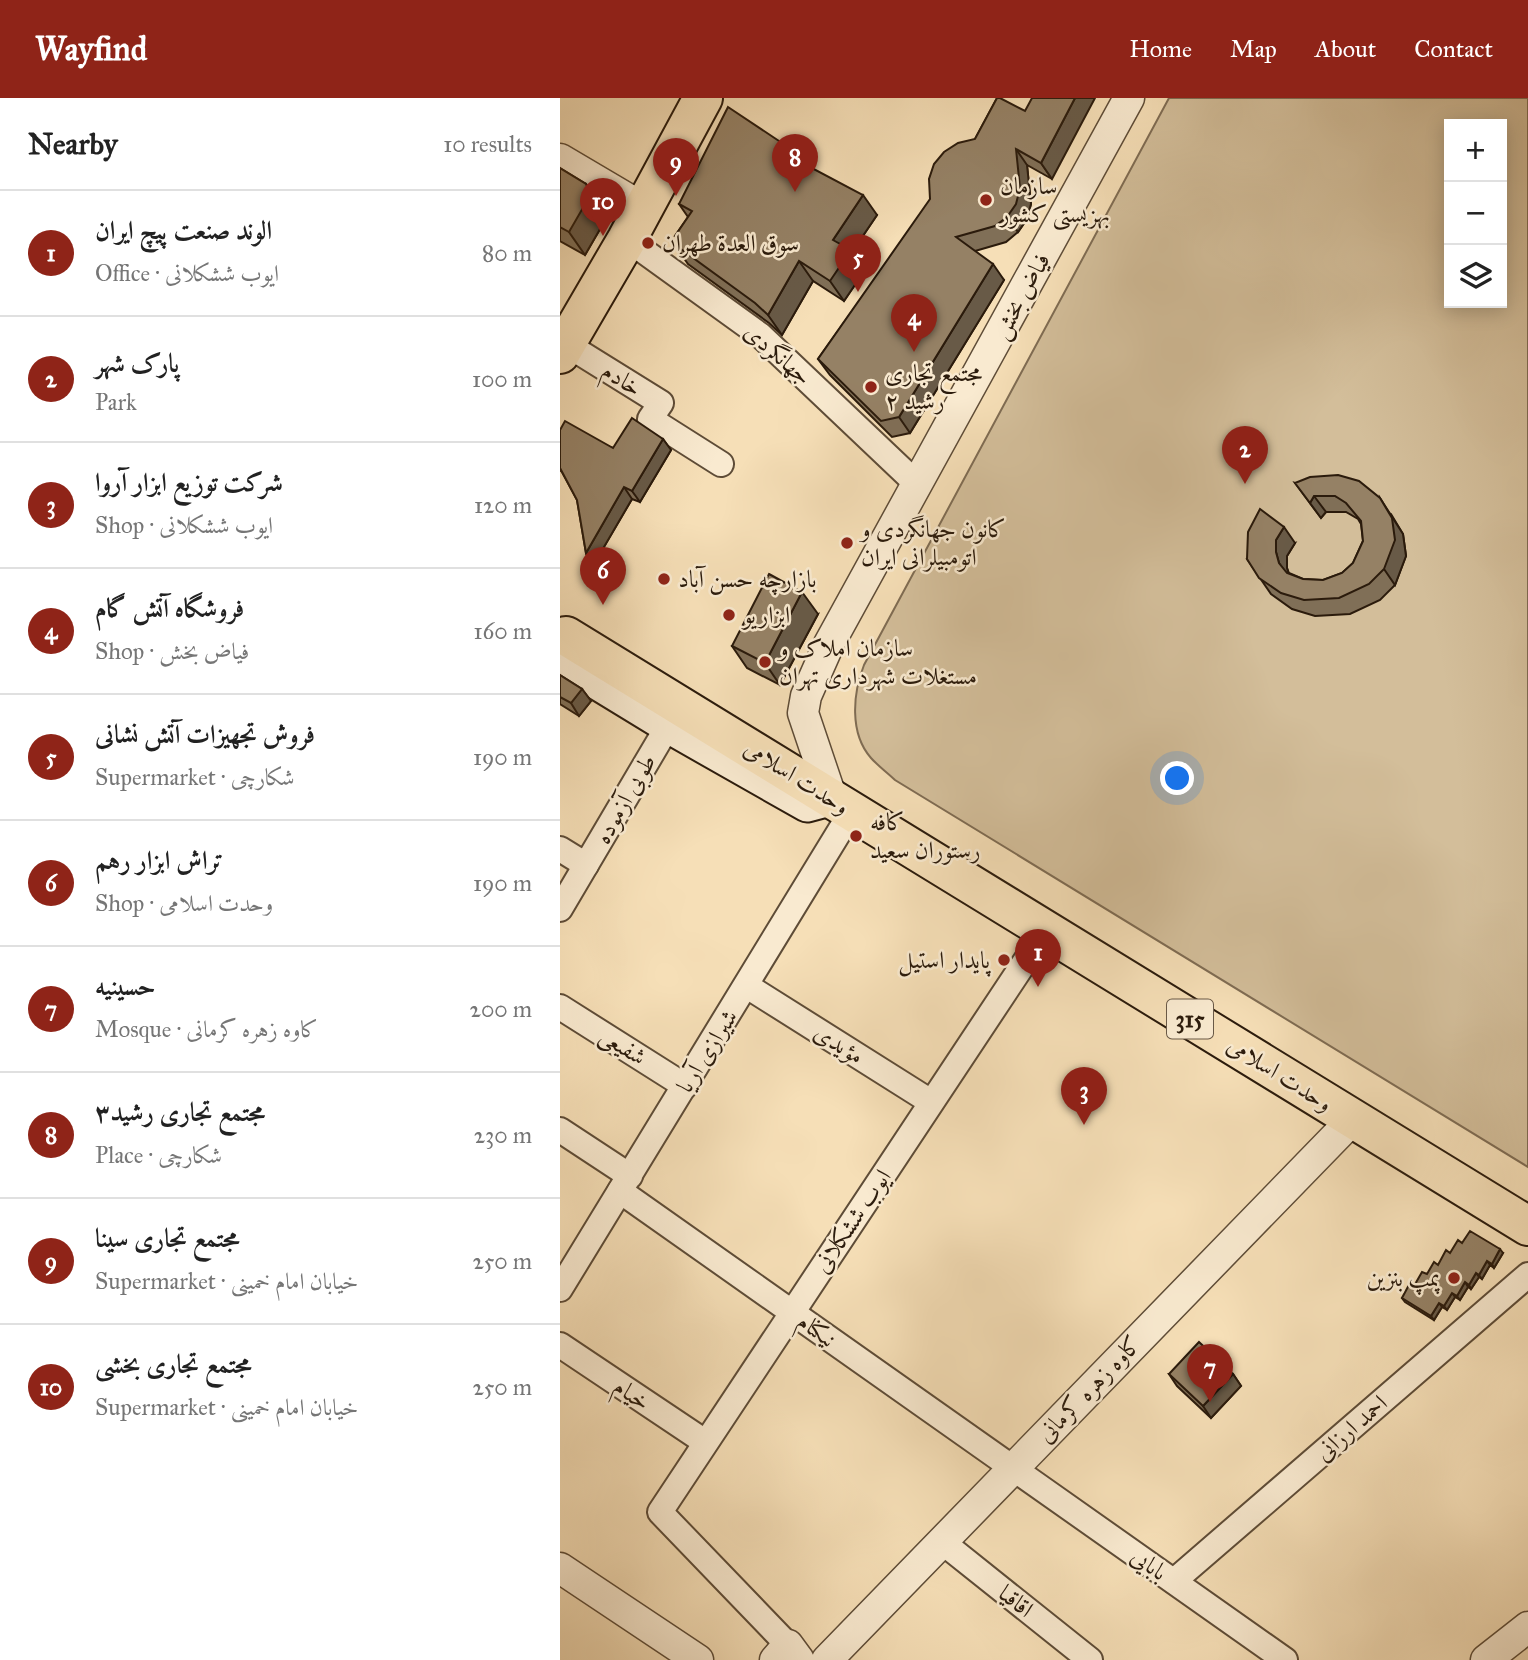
<!DOCTYPE html>
<html lang="en">
<head>
<meta charset="utf-8">
<style>
	body { margin:0; font-family:"IM FELL Great Primer",Amiri,serif; background:#f6f6f6; color:#222 }
	.controls { position:absolute; right:21px; top:21px; display:grid; overflow:hidden; border-radius:0px; box-shadow:0 4px 18px #0003 }
	.controls button { width:63px; height:63px; display:grid; place-items:center; padding:0; border:0; border-bottom:2px solid #e0e0e0; background:#fff; color:#222; font:35px sans-serif }
	.you { position:absolute; left:618px; top:681px; width:24px; height:24px; margin:-18px; border:5px solid #fff; border-radius:50%; background:#1a73e8; box-shadow:0 0 0 10px #1a73e833 }
	.badge { display:grid; place-items:center; width:46px; height:46px; border-radius:50%; background:#8f2418; color:#fff; font-size:23px; font-weight:700 }
	.pin { position:absolute; translate:-50% -58px; filter:drop-shadow(0 2px 4px #0008) }
	.pin::after { content:''; position:absolute; top:37px; width:24px; height:21px; background:inherit; clip-path:polygon(0 0,100% 0,50% 100%) }
	.list { margin:0; padding:0; list-style:none }
	h2 { display:flex; justify-content:space-between; align-items:center; height:91px; margin:0; padding:0 28px; font-size:30px }
	h2 small { font-size:23px; font-weight:400; color:#767676 }
	.list li { display:grid; grid-template-columns:46px 1fr auto; gap:21px; align-items:center; box-sizing:border-box; height:126px; padding:0 28px; border-top:2px solid #e0e0e0 }
	.list b { display:block; font-size:26px; white-space:nowrap }
	.list p { margin:0; font-size:23px; white-space:nowrap; color:#767676 }
	.list em { font-size:23px; font-style:normal; color:#767676 }
	.icon { flex:none; width:38px; height:38px; fill:none; stroke:currentColor; stroke-width:2; stroke-linecap:round; stroke-linejoin:round }
	.map { position:relative; flex:none; width:968px; height:1562px; overflow:hidden }
	header { display:flex; align-items:center; gap:42px; box-sizing:border-box; height:98px; padding:0 35px; background:#8f2418; color:#fff }
	header strong { font-size:33px }
	nav { display:flex; gap:38px; margin-inline-start:auto; font-size:24px }
	main { display:flex }
	aside { flex:1; background:#fff }
	.map>svg:first-child { display:block }
	.green { fill:#d3be9a; stroke:#7f6c53; stroke-width:2; fill-rule:evenodd }
	.lines { fill:none; stroke-linecap:round; stroke-linejoin:round }
	.minor-casing { stroke:#5e4c37; stroke-width:28 }
	.tertiary-casing { stroke:#5e4c37; stroke-width:33 }
	.secondary-casing { stroke:#2b1b0c; stroke-width:37 }
	.primary-casing { stroke:#2b1b0c; stroke-width:42 }
	.minor { stroke:#f9ead0; stroke-width:24 }
	.tertiary { stroke:#f9ead0; stroke-width:30 }
	.secondary { stroke:#f9ead0; stroke-width:33 }
	.primary { stroke:#f6dfb7; stroke-width:38 }
	.wall { fill:#806f57; stroke:#2b1b0c; stroke-width:2 }
	.shaded-wall { fill:#685a47; stroke:#2b1b0c; stroke-width:2 }
	.building { fill:#958165; stroke:#2b1b0c; stroke-width:2 }
	.poi-dot { fill:#8f2418; stroke:#f9ead0; stroke-width:2.5 }
	.labels { text-anchor:middle; stroke-width:5; stroke-linejoin:round; paint-order:stroke }
	.shield { fill:#f9ead0; stroke:#695947; stroke-width:2 }
	.shield-label { font-size:23px; font-weight:bold; fill:#2b1b0c }
	.poi-label { font-size:24px; fill:#2b1b0c; stroke:#f9ead0; text-anchor:start }
	.street-label { font-size:24px; fill:#2b1b0c; stroke:#f9ead0 }
</style>
</head>
<body>
<header>
<strong>Wayfind</strong>
<nav><a>Home</a><a>Map</a><a>About</a><a>Contact</a></nav>
</header>
<main>
<aside>
<h2>Nearby<small>10 results</small></h2>
<ul class="list">
<li><span class="badge">1</span><div><b>الوند صنعت پیچ ایران</b><p>Office · ایوب ششکلانی</p></div><em>80 m</em></li>
<li><span class="badge">2</span><div><b>پارک شهر</b><p>Park</p></div><em>100 m</em></li>
<li><span class="badge">3</span><div><b>شرکت توزیع ابزار آروا</b><p>Shop · ایوب ششکلانی</p></div><em>120 m</em></li>
<li><span class="badge">4</span><div><b>فروشگاه آتش گام</b><p>Shop · فیاض بخش</p></div><em>160 m</em></li>
<li><span class="badge">5</span><div><b>فروش تجهیزات آتش نشانی</b><p>Supermarket · شکارچی</p></div><em>190 m</em></li>
<li><span class="badge">6</span><div><b>تراش ابزار رهم</b><p>Shop · وحدت اسلامی</p></div><em>190 m</em></li>
<li><span class="badge">7</span><div><b>حسینیه</b><p>Mosque · کاوه زهره کرمانی</p></div><em>200 m</em></li>
<li><span class="badge">8</span><div><b>مجتمع تجاری رشید۳</b><p>Place · شکارچی</p></div><em>230 m</em></li>
<li><span class="badge">9</span><div><b>مجتمع تجاری سینا</b><p>Supermarket · خیابان امام خمینی</p></div><em>250 m</em></li>
<li><span class="badge">10</span><div><b>مجتمع تجاری بخشی</b><p>Supermarket · خیابان امام خمینی</p></div><em>250 m</em></li>
</ul>
</aside>
<div class="map">
<svg width="968" height="1562" viewBox="0 0 968 1562">
	<rect width="100%" height="100%" fill="#f6dfb7"/>
	<filter id="stains"><feTurbulence type="fractalNoise" baseFrequency=".00286" numOctaves="4"/><feColorMatrix values="0 0 0 0 .2 0 0 0 0 .09 0 0 0 0 .02 0 0 0 .5 -.17"/></filter>
	<radialGradient id="worn" r=".72"><stop offset=".6" stop-color="#630" stop-opacity="0"/><stop offset="1" stop-color="#630" stop-opacity=".3"/></radialGradient>
	<path class="green" d="M609,0h359v1069l-633,-387c-7,-7 -17,-14 -24,-22 -22,-25 -18,-65 -7,-93zM889,26h53v179h-53z"/>
	<g class="lines">
		<defs>
			<g id="minor">
				<polyline points="67,141 200,237 357,386"/>
				<polyline points="6,246 101,305 90,321 161,366"/>
				<polyline points="0,751 26,767"/>
				<polyline points="0,811 108,628"/>
				<polyline points="187,888 371,1004"/>
				<polyline points="0,909 125,988"/>
				<polyline points="0,1032 70,1078"/>
				<polyline points="60,1093 725,1562"/>
				<polyline points="0,1191 292,713"/>
				<polyline points="0,1247 145,1344"/>
				<polyline points="381,1443 530,1562"/>
				<polyline points="614,1483 968,1177"/>
				<polyline points="228,1547 100,1414 486,832"/>
			</g>
			<g id="tertiary">
				<polyline points="0,61 83,110"/>
				<polyline points="272,701 243,615 246,598 269,546 569,0"/>
				<polyline points="0,1470 138,1562"/>
				<polyline points="215,1562 228,1547 239,1562"/>
				<polyline points="267,1562 793,1021"/>
				<polyline points="926,1562 968,1529"/>
			</g>
			<polyline id="secondary" points="0,562 108,628 247,707 262,703"/>
			<g id="primary">
				<polyline points="0,256 67,141 143,0"/>
				<polyline points="6,538 968,1128"/>
			</g>
		</defs>
		<use href="#minor" class="minor-casing"/>
		<use href="#tertiary" class="tertiary-casing"/>
		<use href="#secondary" class="secondary-casing"/>
		<use href="#primary" class="primary-casing"/>
		<use href="#minor" class="minor"/>
		<use href="#tertiary" class="tertiary"/>
		<use href="#secondary" class="secondary"/>
		<use href="#primary" class="primary"/>
	</g>
	<g class="wall">
		<polygon points="437,0 492,81 467,67 471,106 467,121 458,134 446,144 415,153 444,182 350,335 332,339 270,277 258,261 415,41"/>
		<polygon points="234,53 242,65 317,117 292,154 305,172 284,203 253,183 222,237 209,225 128,166 114,146 118,141 115,138 128,119 119,106"/>
		<polygon points="0,70 26,86 42,108 47,119 25,157 0,143"/>
		<polygon points="0,332 53,350 103,341 111,352 80,404 72,401 34,466 26,455 17,402 2,374 0,372"/>
		<polygon points="735,385 831,416 843,436 846,458 835,487 820,502 790,516 755,518 732,511 711,496 687,461 735,445 727,458 727,470 729,475 743,481 763,482 782,475 793,465 803,443 801,426 798,421 786,414 766,414 761,420"/>
		<polygon points="258,516 220,587 187,570 172,548"/>
		<polygon points="0,577 22,591 31,603 19,618 0,606"/>
		<polygon points="902,1145 943,1155 934,1170 930,1167 922,1181 919,1179 911,1191 908,1189 900,1202 895,1199 887,1212 882,1209 874,1222 845,1204 842,1200 854,1188"/>
		<polygon points="609,1276 673,1276 681,1288 651,1320 617,1288"/>
	</g>
	<g class="shaded-wall">
		<polygon points="515,0 535,0 492,81 481,65"/>
		<polygon points="456,51 467,67 471,106 467,121 458,134 447,119"/>
		<polygon points="234,53 248,73 231,59"/>
		<polygon points="26,86 42,108 47,119 25,157 9,134"/>
		<polygon points="303,97 317,117 292,154 305,172 284,203 270,183 273,142"/>
		<polygon points="239,163 253,183 222,237 208,217"/>
		<polygon points="433,166 444,182 350,335 339,319"/>
		<polygon points="103,341 111,352 80,404 72,393"/>
		<polygon points="64,389 72,401 34,466 26,455"/>
		<polygon points="754,398 766,414 761,420 750,405"/>
		<polygon points="820,400 843,436 846,458 835,487 824,471"/>
		<polygon points="724,429 735,445 727,458 727,470 730,481 719,465 716,454 716,442"/>
		<polygon points="242,494 258,516 220,587 205,565"/>
		<polygon points="22,591 31,603 19,618 11,605"/>
		<polygon points="940,1151 943,1155 934,1170 932,1166"/>
		<polygon points="927,1163 930,1167 922,1181 919,1177"/>
		<polygon points="916,1175 919,1179 911,1191 909,1187"/>
		<polygon points="905,1184 908,1189 900,1202 897,1198"/>
		<polygon points="892,1195 895,1199 887,1212 884,1208"/>
		<polygon points="879,1205 882,1209 874,1222 871,1218"/>
		<polygon points="673,1276 681,1288 651,1320 643,1308"/>
	</g>
	<g class="building">
		<polygon points="437,0 440,0 465,13 472,0 515,0 481,65 456,51 460,90 456,106 447,119 435,128 396,139 433,166 339,319 321,323 258,261 370,101 369,81 374,66 384,54 398,45 415,41"/>
		<polygon points="168,9 234,53 231,59 303,97 273,142 291,152 270,183 239,163 208,217 195,205 114,146 118,139 115,138 132,113 119,106"/>
		<polygon points="0,70 26,86 31,96 9,134 0,129"/>
		<polygon points="72,320 103,341 72,393 64,389 26,455 17,402 0,370 0,332 5,323 53,350"/>
		<polygon points="778,377 799,383 820,400 832,420 835,442 824,471 809,486 779,500 744,502 721,495 699,480 687,461 688,434 700,411 724,429 716,442 716,454 719,465 727,475 743,481 763,482 782,475 793,465 803,443 801,423 786,405 775,398 754,398 750,405 735,385 750,379"/>
		<polygon points="209,476 242,494 205,565 172,548"/>
		<polygon points="0,577 22,591 11,605 0,599"/>
		<polygon points="910,1133 940,1151 932,1166 927,1163 919,1177 916,1175 909,1187 905,1184 897,1198 892,1195 884,1208 879,1205 871,1218 842,1200 850,1185 854,1188 862,1174 867,1176 874,1164 878,1167 886,1152 890,1155 898,1142 902,1145"/>
		<polygon points="639,1244 673,1276 643,1308 609,1276"/>
	</g>
	<g class="poi-dot">
		<circle cx="426" cy="102" r="7"/>
		<circle cx="88" cy="145" r="7"/>
		<circle cx="311" cy="289" r="7"/>
		<circle cx="287" cy="445" r="7"/>
		<circle cx="104" cy="481" r="7"/>
		<circle cx="169" cy="517" r="7"/>
		<circle cx="205" cy="564" r="7"/>
		<circle cx="296" cy="738" r="7"/>
		<circle cx="444" cy="862" r="7"/>
		<circle cx="894" cy="1180" r="7"/>
	</g>
	<g class="labels">
		<rect class="shield" x="607" y="901.5" width="46" height="39" rx="5"/>
		<g class="shield-label">
			<text x="630" y="929">315</text>
		</g>
		<g class="poi-label">
			<text x="440" y="96">سازمان<tspan x="440" dy="28">بهزیستی کشور</tspan></text>
			<text x="102" y="153">سوق العدة طهران</text>
			<text x="325" y="283">مجتمع تجاری<tspan x="325" dy="28">رشید ۲</tspan></text>
			<text x="301" y="439">کانون جهانگردی و<tspan x="301" dy="28">اتومبیلرانی ایران</tspan></text>
			<text x="118" y="489">بازارچه حسن آباد</text>
			<text x="183" y="525">ابزاریو</text>
			<text x="219" y="558">سازمان املاک و<tspan x="219" dy="28">مستغلات شهرداری تهران</tspan></text>
			<text x="310" y="732">کافه<tspan x="310" dy="28">رستوران سعید</tspan></text>
			<text x="430" y="870" text-anchor="end">پایدار استیل</text>
			<text x="880" y="1188" text-anchor="end">پمپ بنزین</text>
		</g>
		<g class="street-label">
			<text transform="translate(461 198) rotate(-61)" y="8">فیاض بخش</text>
			<text transform="translate(218 256) rotate(41)" y="8">جهانگردی</text>
			<text transform="translate(62 281) rotate(32)" y="8">خادم</text>
			<text transform="translate(237 679) rotate(32)" y="8">وحدت اسلامی</text>
			<text transform="translate(65 701) rotate(-60)" y="8">طوبی آزموده</text>
			<text transform="translate(279 946) rotate(32)" y="8">مؤیدی</text>
			<text transform="translate(63 948) rotate(32)" y="8">شفیعی</text>
			<text transform="translate(147 953) rotate(-58)" y="8">شیرازی آریا</text>
			<text transform="translate(720 976) rotate(32)" y="8">وحدت اسلامی</text>
			<text transform="translate(292 1123) rotate(-56)" y="8">ایوب ششکلانی</text>
			<text transform="translate(257 1232) rotate(35)" y="8">نیکنام</text>
			<text transform="translate(529 1291) rotate(-46)" y="8">کاوه زهره کرمانی</text>
			<text transform="translate(72 1296) rotate(34)" y="8">خیام</text>
			<text transform="translate(791 1330) rotate(-41)" y="8">احمد ارزانی</text>
			<text transform="translate(589 1466) rotate(35)" y="8">بابایی</text>
			<text transform="translate(456 1503) rotate(38)" y="8">اقاقیا</text>
		</g>
	</g>
	<rect width="100%" height="100%" filter="url(#stains)"/>
	<rect width="100%" height="100%" fill="url(#worn)"/>
</svg>
<div class="controls">
<button>+</button>
<button>−</button>
<button><svg class="icon" aria-label="layers" viewBox="0 0 24 24"><path d="M12 4l9 5-9 5-9-5zM3 14l9 5 9-5"/></svg></button>
</div>
<div class="you"></div>
<div class="pin badge" style="left:478px;top:889px">1</div>
<div class="pin badge" style="left:685px;top:386px">2</div>
<div class="pin badge" style="left:524px;top:1027px">3</div>
<div class="pin badge" style="left:354px;top:254px">4</div>
<div class="pin badge" style="left:298px;top:194px">5</div>
<div class="pin badge" style="left:43px;top:507px">6</div>
<div class="pin badge" style="left:650px;top:1304px">7</div>
<div class="pin badge" style="left:235px;top:94px">8</div>
<div class="pin badge" style="left:116px;top:98px">9</div>
<div class="pin badge" style="left:43px;top:138px">10</div>
</div>
</main>
</body>
</html>
